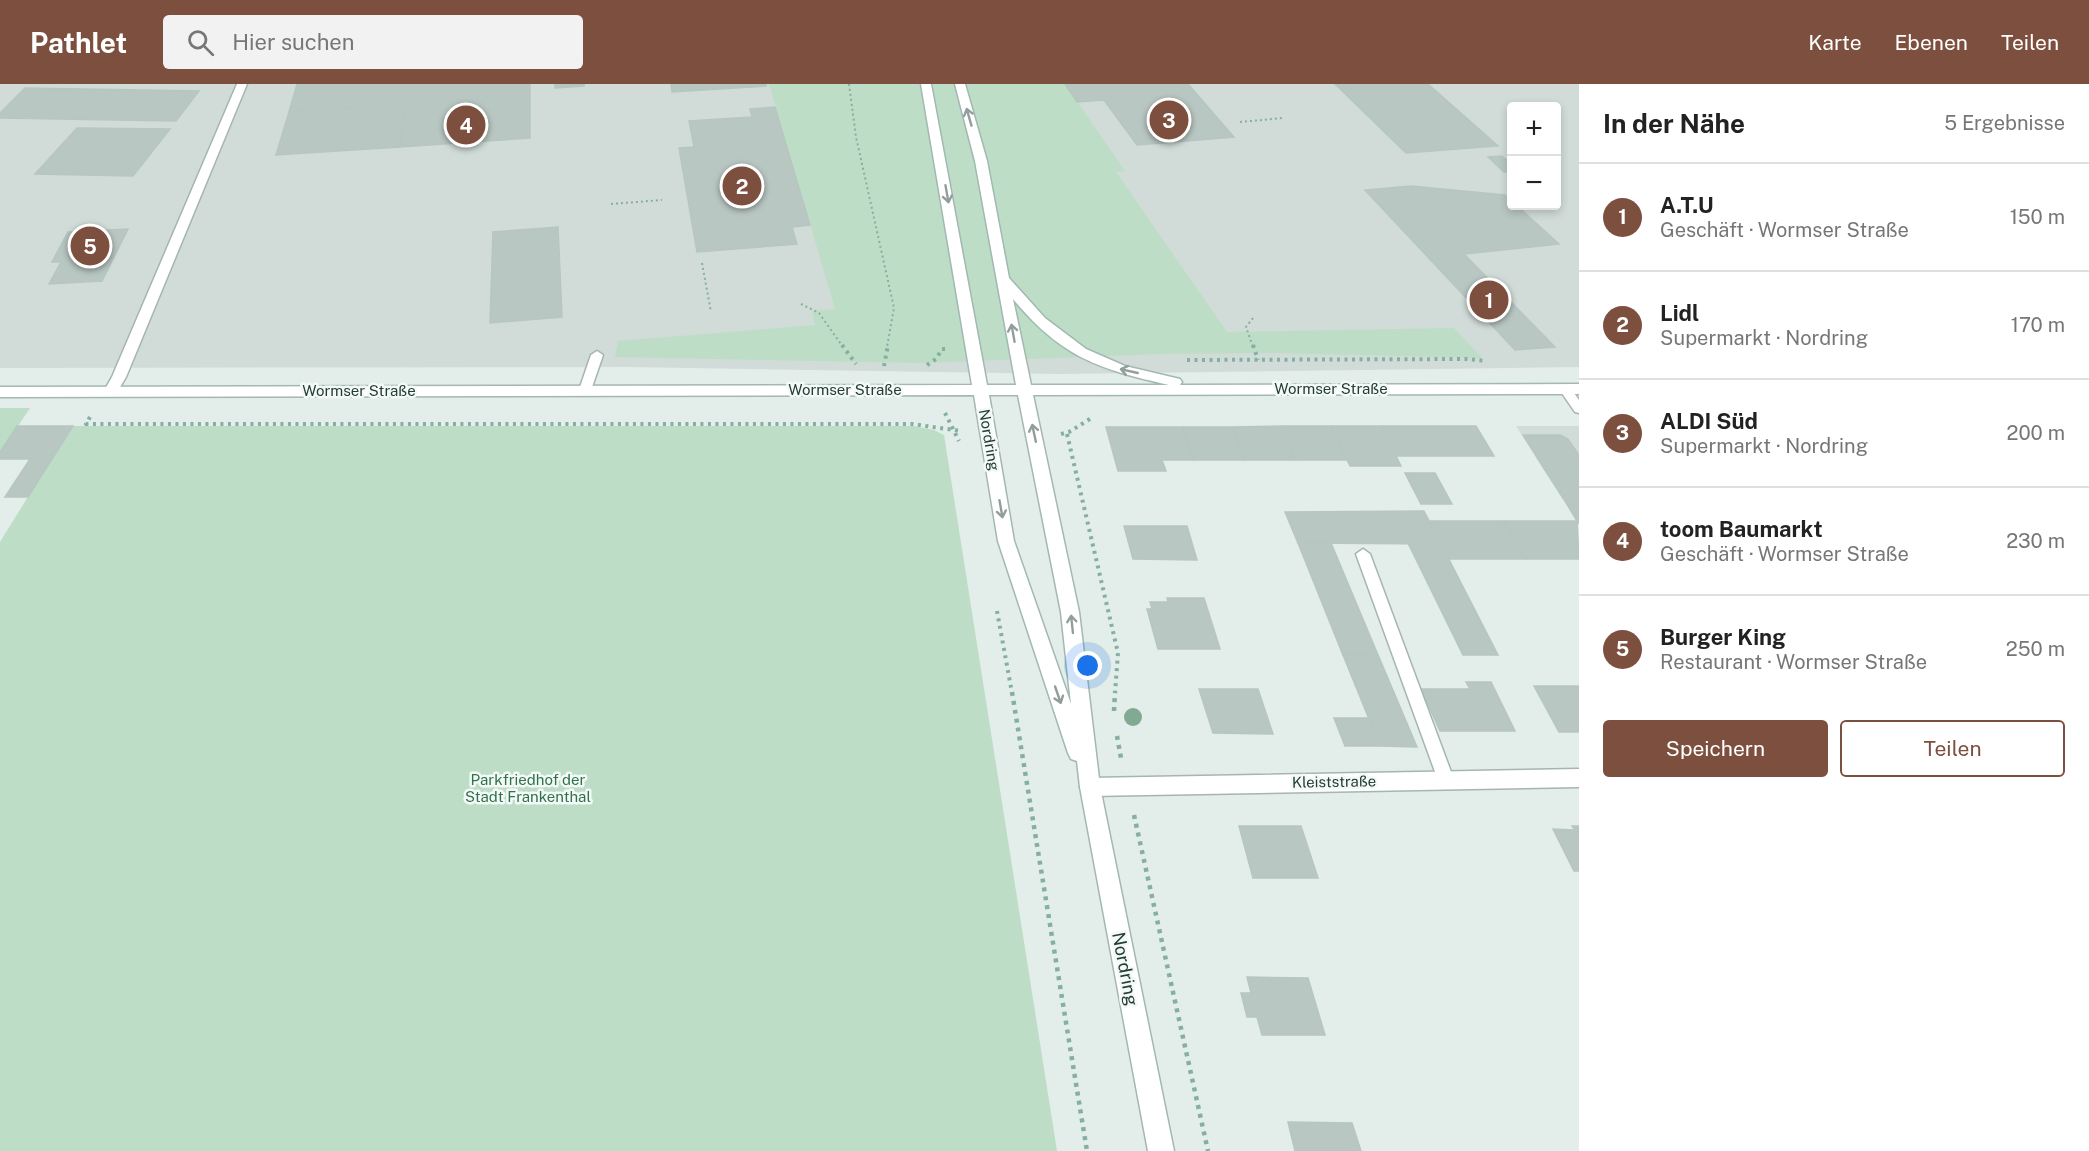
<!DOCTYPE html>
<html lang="de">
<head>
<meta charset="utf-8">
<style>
	body { margin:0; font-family:"Public Sans",sans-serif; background:#f2f2f2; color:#222 }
	.controls { position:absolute; right:18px; top:18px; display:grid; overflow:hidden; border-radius:6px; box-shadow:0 3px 9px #0003 }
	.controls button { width:54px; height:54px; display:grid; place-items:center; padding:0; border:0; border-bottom:2px solid #e0e0e0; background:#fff; color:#222; font:30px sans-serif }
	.you { position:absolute; left:1088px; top:582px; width:21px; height:21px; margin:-15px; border:4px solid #fff; border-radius:50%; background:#1a73e8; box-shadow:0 0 0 9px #1a73e833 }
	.badge { display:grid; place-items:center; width:39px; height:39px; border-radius:50%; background:#7d4f3e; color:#fff; font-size:20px; font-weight:700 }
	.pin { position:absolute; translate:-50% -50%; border:3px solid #fff; box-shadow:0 2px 6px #0006 }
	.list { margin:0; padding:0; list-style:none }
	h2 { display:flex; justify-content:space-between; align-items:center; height:78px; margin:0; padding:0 24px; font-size:26px }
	h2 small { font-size:20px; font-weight:400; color:#767676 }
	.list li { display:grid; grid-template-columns:39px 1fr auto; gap:18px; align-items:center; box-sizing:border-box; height:108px; padding:0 24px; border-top:2px solid #e0e0e0 }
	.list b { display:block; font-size:22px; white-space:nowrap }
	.list p { margin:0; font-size:20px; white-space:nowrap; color:#767676 }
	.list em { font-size:20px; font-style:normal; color:#767676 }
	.actions { display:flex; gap:12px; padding:18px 24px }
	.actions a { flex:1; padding:14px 0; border:2px solid #7d4f3e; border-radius:6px; text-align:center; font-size:21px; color:#7d4f3e }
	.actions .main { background:#7d4f3e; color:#fff }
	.icon { flex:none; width:33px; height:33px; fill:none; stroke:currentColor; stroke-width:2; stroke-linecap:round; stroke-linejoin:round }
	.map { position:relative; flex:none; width:1579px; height:1067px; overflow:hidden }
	header { display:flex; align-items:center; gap:36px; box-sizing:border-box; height:84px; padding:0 30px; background:#7d4f3e; color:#fff }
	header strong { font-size:28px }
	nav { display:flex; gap:33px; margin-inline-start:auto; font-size:21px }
	.search { width:420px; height:54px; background:#f2f2f2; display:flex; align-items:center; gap:15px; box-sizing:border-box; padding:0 21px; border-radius:6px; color:#767676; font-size:22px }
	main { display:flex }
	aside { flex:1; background:#fff }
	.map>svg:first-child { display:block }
	.built { fill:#d1dcd8; fill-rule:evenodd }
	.green { fill:#bdddc6 }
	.building { fill:#b9c7c2; stroke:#b6c6c0; stroke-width:1.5 }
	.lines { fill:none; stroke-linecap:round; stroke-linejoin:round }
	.lane-casing { stroke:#a6b5b0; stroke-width:3 }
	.street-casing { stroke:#a6b5b0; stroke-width:3 }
	.secondary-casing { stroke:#a2b8b1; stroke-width:3 }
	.path-far2 { stroke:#85afa3; stroke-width:2; stroke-dasharray:2 3; stroke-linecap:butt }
	.path-far1 { stroke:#85afa3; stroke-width:4; stroke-dasharray:3 4.5; stroke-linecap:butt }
	.path { stroke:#85afa3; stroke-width:4.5; stroke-dasharray:4 5; stroke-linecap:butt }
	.lane { fill:#fff; fill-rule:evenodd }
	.street { fill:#fff; fill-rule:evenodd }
	.secondary { fill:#fff; fill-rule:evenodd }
	.tree { fill:#80aa92 }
	.oneway { stroke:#919e9b }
	.labels { text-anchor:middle; stroke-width:5; stroke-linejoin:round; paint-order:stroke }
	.street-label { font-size:15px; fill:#233d37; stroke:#f4f9f7 }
	.park-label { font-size:15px; fill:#2f734b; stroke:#f4f9f7 }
	.near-street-label { font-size:18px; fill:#233d37; stroke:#f4f9f7 }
</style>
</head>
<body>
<header>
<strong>Pathlet</strong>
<div class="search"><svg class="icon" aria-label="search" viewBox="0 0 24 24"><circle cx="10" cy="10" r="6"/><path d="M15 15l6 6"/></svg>Hier suchen</div>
<nav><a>Karte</a><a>Ebenen</a><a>Teilen</a></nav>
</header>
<main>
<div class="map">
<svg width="1579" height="1067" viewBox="0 0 1579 1067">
	<rect width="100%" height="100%" fill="#e3ede9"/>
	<g class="built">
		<path d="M0,0h1579v283l-520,7 -429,-7 -630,1zM1512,22h44v100h-44z"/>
		<polygon points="1516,342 1579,342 1579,441"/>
	</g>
	<g class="green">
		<polygon points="769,0 1065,0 1125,87 1116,88 1227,248 1454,244 1482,274 1271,269 1160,270 920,279 615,273 618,257 815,241 812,227 835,225"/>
		<polygon points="0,324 30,324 0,369"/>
		<polygon points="72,342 913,342 934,346 944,351 1057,1067 0,1067 0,458"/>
	</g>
	<g class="building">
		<polygon points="297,0 530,0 530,54 400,63 404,27 376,29 378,22 289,28"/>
		<polygon points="555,0 584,0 584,2 555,4"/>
		<polygon points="671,0 766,0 766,2 672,8"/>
		<polygon points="1065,0 1188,0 1234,53 1137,61 1104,16 1077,18"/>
		<polygon points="1335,0 1428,0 1498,62 1406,69"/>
		<polygon points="25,4 199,7 176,37 0,34 0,29"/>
		<polygon points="378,22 376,29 404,27 400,63 276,71 289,28"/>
		<polygon points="775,23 810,141 792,143 797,160 697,168 679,64 694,63 689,37 752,33 750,25"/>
		<polygon points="77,44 170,45 133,92 35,90"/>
		<polygon points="1502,72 1512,81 1512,88 1504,88 1488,73"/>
		<polygon points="1411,102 1505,111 1512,117 1512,122 1517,122 1559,160 1464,170 1555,263 1515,266 1365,106"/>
		<polygon points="558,143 562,233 490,239 493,148"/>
		<polygon points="128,145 102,197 49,200 61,178 52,178 68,148"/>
		<polygon points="17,342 73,342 52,375 0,375 0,368"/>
		<polygon points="1282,342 1296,376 1245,376 1232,343"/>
		<polygon points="1282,342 1331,342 1346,376 1296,376"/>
		<polygon points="1331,342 1381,342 1401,382 1350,382"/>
		<polygon points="1381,342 1476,342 1494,372 1396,372"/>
		<polygon points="1106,343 1183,343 1194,376 1162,376 1166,387 1118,387"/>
		<polygon points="1183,343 1232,343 1245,376 1194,376"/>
		<polygon points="1523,351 1560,351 1568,355 1579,371 1579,386 1545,386"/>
		<polygon points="30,375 52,375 28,413 5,413"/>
		<polygon points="1545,386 1579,386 1579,420 1567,420"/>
		<polygon points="1405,389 1435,389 1452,420 1421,420"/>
		<polygon points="1567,420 1579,420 1579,439 1577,437"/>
		<polygon points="1424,427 1441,460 1298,459 1285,428"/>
		<polygon points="1429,437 1504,437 1526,475 1449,475"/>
		<polygon points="1504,437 1577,437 1579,475 1526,475"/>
		<polygon points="1124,442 1187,442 1197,476 1133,475"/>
		<polygon points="1298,459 1331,459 1378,571 1343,571"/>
		<polygon points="1408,459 1441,460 1498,571 1463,571"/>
		<polygon points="1167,514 1204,514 1220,565 1158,565 1147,525 1152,525 1150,518 1168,518"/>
		<polygon points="1343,571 1378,571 1417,663 1380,662"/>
		<polygon points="1466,598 1491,598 1515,647 1440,647 1421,605 1470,605"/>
		<polygon points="1534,602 1579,602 1579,648 1559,648"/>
		<polygon points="1199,605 1258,605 1273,650 1213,649"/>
		<polygon points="1334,634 1369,634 1380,662 1345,662"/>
		<polygon points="1239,742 1301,742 1318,794 1253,794"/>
		<polygon points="1572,742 1579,742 1579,787 1574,787 1553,745 1575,746"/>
		<polygon points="1247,893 1308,894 1325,951 1262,951 1257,933 1247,933 1241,909 1251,909"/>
		<polygon points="1288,1038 1352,1039 1361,1067 1295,1067"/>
	</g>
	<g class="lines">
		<defs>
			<g id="lane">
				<polygon points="597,267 603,271 591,306 585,310 581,309 579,306 591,271"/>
				<polygon points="1565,301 1569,302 1579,316 1579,329 1575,328 1559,305"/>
				<polygon points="1363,465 1370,470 1454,696 1452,701 1446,703 1440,701 1438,696 1356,470"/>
			</g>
			<g id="street">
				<polygon points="237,0 247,0 126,293 116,310 106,310 104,307 112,293"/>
				<polygon points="1579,685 1579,703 1090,712 1083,709 1080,703 1083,697 1090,694"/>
			</g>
			<path id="secondary" d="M921,0h10l56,301h29l-41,-224 -20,-77h10l22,77 22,117 36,40 41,31 39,17 55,13 2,3 -2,3 399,-1v10l-546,1 46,217 21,175 74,364h-26l-68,-364 -3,-26 -6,-2 -3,-6 -70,-212 -24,-146 -974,2v-10l972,-2zM1013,215c48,58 85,70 156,86h-138zM989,311h29l43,217 10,92 -57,-163z"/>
		</defs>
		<use href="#lane" class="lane-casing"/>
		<use href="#street" class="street-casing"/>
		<use href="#secondary" class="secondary-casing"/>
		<g class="path-far2">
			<polyline points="849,0 856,53 894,224 887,263"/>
			<polyline points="1240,38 1283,34"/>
			<polyline points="611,120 662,116"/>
			<polyline points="702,179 711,228"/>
			<polyline points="801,220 819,229 843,263"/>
			<polyline points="1253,234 1246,243 1253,263"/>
		</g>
		<g class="path-far1">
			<polyline points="842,261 856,280"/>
			<polyline points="1253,261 1258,276"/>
			<polyline points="1187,276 1467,275 1486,277"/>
			<polyline points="927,281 936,275 942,265 946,265"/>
			<polyline points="884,282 888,261"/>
			<polyline points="945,329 959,357"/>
			<polyline points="90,333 86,340 912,340 961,347"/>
			<polyline points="1061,350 1069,348 1093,333"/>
			<polyline points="1067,350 1118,569 1115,609"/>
			<polyline points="997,527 1012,609"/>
		</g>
		<g class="path">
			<polyline points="1012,608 1087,1067"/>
			<polyline points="1114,627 1115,608"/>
			<polyline points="1117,652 1121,674"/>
			<polyline points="1134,731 1208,1067"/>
		</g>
		<use href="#lane" class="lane"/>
		<use href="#street" class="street"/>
		<use href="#secondary" class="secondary"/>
	</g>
	<circle class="tree" cx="1133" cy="633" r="9"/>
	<defs><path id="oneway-shaft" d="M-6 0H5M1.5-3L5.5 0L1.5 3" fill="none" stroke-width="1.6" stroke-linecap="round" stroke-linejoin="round" transform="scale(1.5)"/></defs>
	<g class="oneway">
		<use href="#oneway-shaft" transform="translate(969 33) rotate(-106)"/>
		<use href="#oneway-shaft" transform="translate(947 110) rotate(80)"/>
		<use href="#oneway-shaft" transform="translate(1013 249) rotate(-100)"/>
		<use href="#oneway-shaft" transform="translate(1129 287) rotate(-167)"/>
		<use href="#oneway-shaft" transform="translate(1034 349) rotate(-102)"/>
		<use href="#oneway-shaft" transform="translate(1001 425) rotate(80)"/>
		<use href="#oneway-shaft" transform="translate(1072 540) rotate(-96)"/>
		<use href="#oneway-shaft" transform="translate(1058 611) rotate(71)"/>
	</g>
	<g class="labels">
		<g class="street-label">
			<text x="1331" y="310">Wormser Straße</text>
			<text x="845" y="311">Wormser Straße</text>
			<text x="359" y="312">Wormser Straße</text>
			<text transform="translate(989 356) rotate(80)" y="5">Nordring</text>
			<text transform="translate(1334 698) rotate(-1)" y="5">Kleiststraße</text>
		</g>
		<g class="park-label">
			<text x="528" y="701">Parkfriedhof der<tspan x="528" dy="17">Stadt Frankenthal</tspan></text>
		</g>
		<g class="near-street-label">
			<text transform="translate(1125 885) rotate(79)" y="6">Nordring</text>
		</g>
	</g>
</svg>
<div class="controls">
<button>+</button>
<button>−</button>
</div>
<div class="you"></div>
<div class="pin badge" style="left:1489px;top:216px">1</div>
<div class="pin badge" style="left:742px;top:102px">2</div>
<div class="pin badge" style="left:1169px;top:36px">3</div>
<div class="pin badge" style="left:466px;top:41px">4</div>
<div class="pin badge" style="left:90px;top:162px">5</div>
</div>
<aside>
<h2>In der Nähe<small>5 Ergebnisse</small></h2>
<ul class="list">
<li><span class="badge">1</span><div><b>A.T.U</b><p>Geschäft · Wormser Straße</p></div><em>150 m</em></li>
<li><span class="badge">2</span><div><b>Lidl</b><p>Supermarkt · Nordring</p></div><em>170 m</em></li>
<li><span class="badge">3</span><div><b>ALDI Süd</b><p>Supermarkt · Nordring</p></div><em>200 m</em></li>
<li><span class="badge">4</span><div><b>toom Baumarkt</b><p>Geschäft · Wormser Straße</p></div><em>230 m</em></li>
<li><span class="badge">5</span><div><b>Burger King</b><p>Restaurant · Wormser Straße</p></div><em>250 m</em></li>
</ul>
<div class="actions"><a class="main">Speichern</a><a>Teilen</a></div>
</aside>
</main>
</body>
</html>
